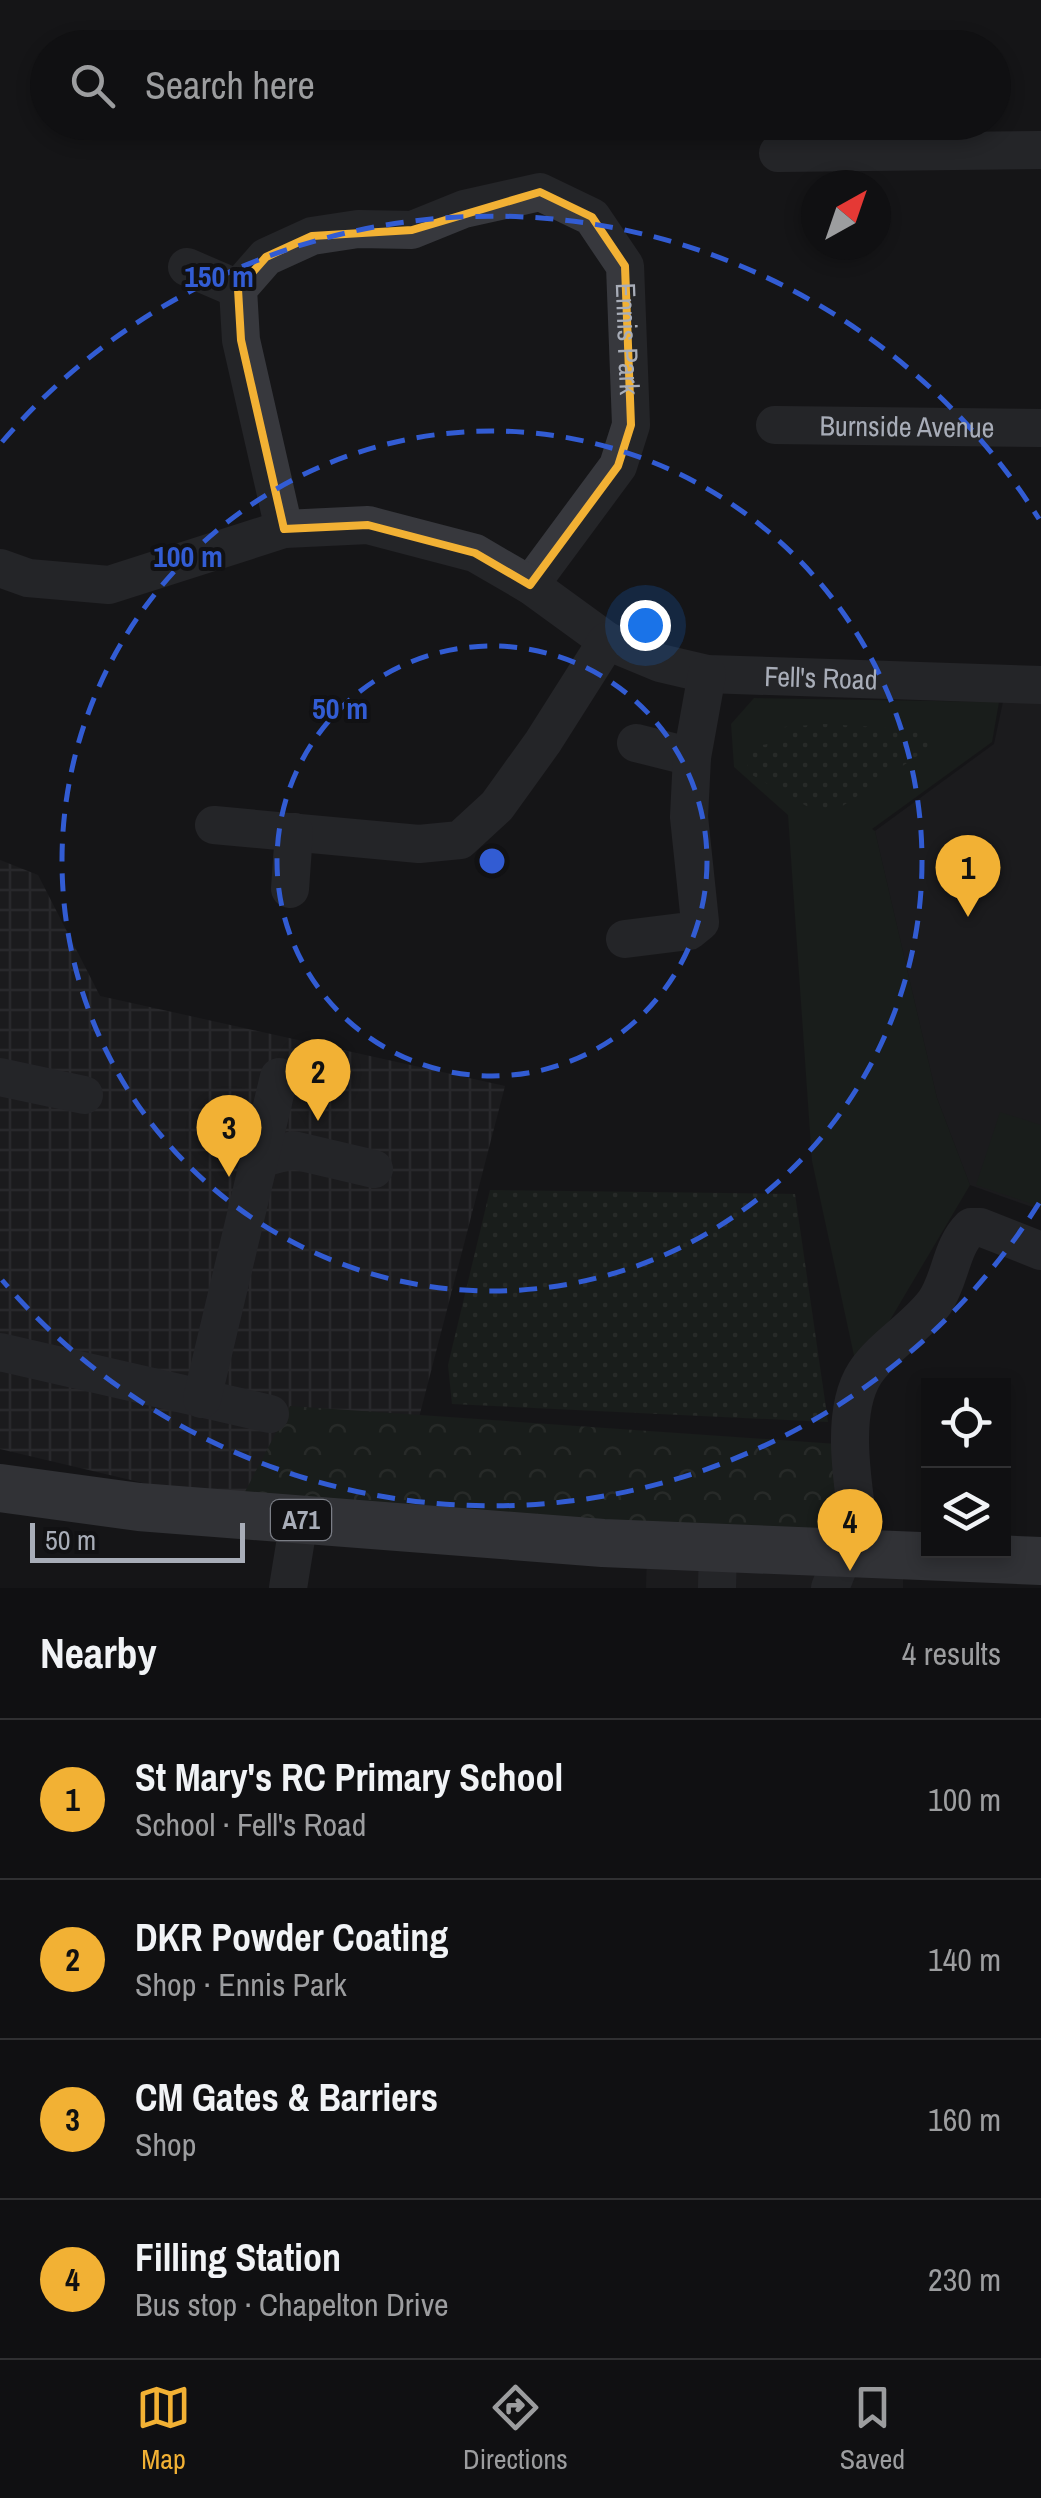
<!DOCTYPE html>
<html lang="en">
<head>
<meta charset="utf-8">
<style>
	body { margin:0; font-family:"Archivo Narrow",sans-serif; background:#1e1e20; color:#f1f3f6 }
	.controls { position:absolute; right:30px; bottom:30px; display:grid; overflow:hidden; border-radius:0px; box-shadow:0 5px 15px #0003 }
	.controls button { width:90px; height:90px; display:grid; place-items:center; padding:0; border:0; border-bottom:2px solid #303032; background:#101012; color:#f1f3f6; font:50px sans-serif }
	.compass { position:absolute; left:801px; top:170px; width:90px; height:90px; border-radius:50%; background:#101012; box-shadow:0 5px 15px #0003; rotate:40deg }
	.scale { position:absolute; left:30px; bottom:25px; width:215px; box-sizing:border-box; padding-left:10px; border:5px solid #a8adb8; border-top:0; font-size:28px; line-height:35px; white-space:nowrap; color:#a8adb8; -webkit-text-stroke:8px #111113; paint-order:stroke }
	.you { position:absolute; left:645px; top:625px; width:35px; height:35px; margin:-25px; border:8px solid #fff; border-radius:50%; background:#1a73e8; box-shadow:0 0 0 15px #1a73e833 }
	.badge { display:grid; place-items:center; width:65px; height:65px; border-radius:50%; background:#f2b134; color:#111; font-size:32px; font-weight:700 }
	.pin { position:absolute; translate:-50% -82px; filter:drop-shadow(0 2px 5px #0008) }
	.pin::after { content:''; position:absolute; top:52px; width:35px; height:30px; background:inherit; clip-path:polygon(0 0,100% 0,50% 100%) }
	.list { margin:0; padding:0; list-style:none }
	h2 { display:flex; justify-content:space-between; align-items:center; height:130px; margin:0; padding:0 40px; font-size:42px }
	h2 small { font-size:32px; font-weight:400; color:#9c9d9f }
	.list li { display:grid; grid-template-columns:65px 1fr auto; gap:30px; align-items:center; box-sizing:border-box; height:160px; padding:0 40px; border-top:2px solid #303032 }
	.list b { display:block; font-size:38px; white-space:nowrap }
	.list p { margin:0; font-size:32px; white-space:nowrap; color:#9c9d9f }
	.list em { font-size:32px; font-style:normal; color:#9c9d9f }
	.icon { flex:none; width:55px; height:55px; fill:none; stroke:currentColor; stroke-width:2; stroke-linecap:round; stroke-linejoin:round }
	.map { position:relative; flex:none; width:1041px; height:1588px; overflow:hidden }
	.search { position:absolute; background:#101012; box-shadow:0 5px 15px #0003; left:30px; right:30px; top:30px; height:110px; display:flex; align-items:center; gap:25px; box-sizing:border-box; padding:0 35px; border-radius:55px; color:#9c9d9f; font-size:38px }
	.sheet { height:770px; background:#101012 }
	nav { display:flex; justify-content:space-around; align-items:center; box-sizing:border-box; height:140px; border-top:2px solid #303032; background:#101012; font-size:28px; color:#9c9d9f }
	nav a { display:grid; justify-items:center; gap:5px }
	nav .on { color:#f2b134 }
	.map>svg:first-child { display:block }
	.built { fill:#222225 }
	.industrial { fill:url(#industrial-grid) }
	.green { fill:#1e261f }
	.forest { fill:url(#forest-crowns) }
	.park { fill:url(#park-dots) }
	.lines { fill:none; stroke-linecap:round; stroke-linejoin:round }
	.minor { stroke:#37383d; stroke-width:38 }
	.major { stroke:#53555c; stroke-width:48 }
	.marked { fill:none; stroke:#f2b134; stroke-width:8; stroke-linejoin:round }
	.ring { fill:none; stroke:#325cd3; stroke-width:5; stroke-dasharray:18 12 }
	.labels { text-anchor:middle; stroke-width:8; stroke-linejoin:round; paint-order:stroke }
	.shield { fill:#111113; stroke:#7b7e86; stroke-width:2.5 }
	.shield-label { font-size:25px; font-weight:bold; fill:#a8adb8 }
	.street-label { font-size:28px; fill:#a8adb8; stroke:#111113 }
	.centre { fill:#325cd3; stroke:#111113; stroke-width:5 }
	.ring-label { font-size:30px; text-anchor:middle; font-weight:bold; fill:#325cd3; stroke:#111113; stroke-width:8; stroke-linejoin:round; paint-order:stroke }
</style>
</head>
<body>
<div class="map">
<svg width="1041" height="1588" viewBox="0 0 1041 1588">
	<defs>
		<pattern id="industrial-grid" width="8" height="8" patternUnits="userSpaceOnUse" patternTransform="scale(2.5)"><rect width="8" height="8" fill="#222225"/><path d="M0 4h8M4 0v8" fill="none" stroke="#3f3f43"/></pattern>
		<pattern id="forest-crowns" width="20" height="18" patternUnits="userSpaceOnUse" patternTransform="scale(2.5)"><rect width="20" height="18" fill="#1e261f"/><path d="M2 6a3 3 0 1 1 6 0M12 15a3 3 0 1 1 6 0" fill="none" stroke="#3c433d"/></pattern>
		<pattern id="park-dots" width="8" height="8" patternUnits="userSpaceOnUse" patternTransform="scale(2.5)"><rect width="8" height="8" fill="#1e261f"/><path d="M2 2h.1M6 6h.1" fill="none" stroke="#3c433d" stroke-width="1.8" stroke-linecap="round"/></pattern>
	</defs>
	<rect width="100%" height="100%" fill="#161618"/>
	<g class="built">
		<polygon points="1003,702 1041,703 1041,1210 970,1185 937,1098 875,831 994,744"/>
		<polygon points="647,1558 903,1569 903,1588 646,1588"/>
	</g>
	<polygon class="industrial" points="0,860 38,875 100,996 505,1086 396,1506 211,1499 0,1449"/>
	<g class="green">
		<polygon points="754,698 999,702 992,742 872,829 875,831 937,1098 970,1185 858,1374 812,1161 788,815 734,767 731,724"/>
		<polygon points="1000,1112 1041,1125 1041,1207 976,1185"/>
	</g>
	<polygon class="forest" points="290,1406 837,1444 849,1538 239,1503"/>
	<g class="park">
		<polygon points="825,724 926,730 934,745 835,811 817,812 752,775 747,766 756,746 768,744 777,748 783,745 783,727"/>
		<polygon points="490,1190 795,1194 828,1422 452,1404 448,1365"/>
	</g>
	<g class="lines">
		<g class="minor">
			<polyline points="778,153 1041,150"/>
			<polyline points="187,267 238,289"/>
			<path id="s1" d="M775,425l266,3"/>
			<path id="s2" d="M284,529l-43,-189 -3,-51 28,-32 46,-21 46,-7 54,1 52,-21 76,-17 52,25 33,49 6,159 -13,41 -88,119"/>
			<path id="s3" d="M0,568l28,10 81,7 175,-56 84,-4 107,28 55,32 77,56 53,22 47,11 334,11"/>
			<polyline points="636,743 692,757"/>
			<polyline points="214,825 419,844 460,840 497,806 543,742 607,641"/>
			<polyline points="290,889 294,832"/>
			<polyline points="625,939 689,931 700,922 689,817 692,757 707,674"/>
			<polyline points="0,1077 84,1095"/>
			<polyline points="259,1159 293,1150 374,1169"/>
			<polyline points="0,1352 270,1414"/>
			<polyline points="202,1399 279,1077"/>
			<path d="M862,1554c-5,-51 -26,-136 3,-181 18,-27 51,-45 70,-71 16,-23 15,-54 36,-75h9l61,24"/>
			<polyline points="288,1588 299,1520"/>
			<polyline points="717,1588 718,1548"/>
			<polyline points="830,1588 844,1553"/>
		</g>
		<polyline class="major" points="0,1488 139,1507 603,1543 1041,1561"/>
	</g>
	<path d="M0 0H1041V1588H0ZM540,192l52,25 33,49 6,159 -13,41 -88,119 -55,-32 -107,-28 -84,4 -43,-189 -3,-51 28,-32 46,-21 100,-6z" fill="#161618" fill-opacity=".55" fill-rule="evenodd"/>
	<path class="marked" d="M540,192l52,25 33,49 6,159 -13,41 -88,119 -55,-32 -107,-28 -84,4 -43,-189 -3,-51 28,-32 46,-21 100,-6z"/>
	<g class="ring">
		<circle cx="492" cy="861" r="215"/>
		<circle cx="492" cy="861" r="430"/>
		<path d="M1039 1203A645 645 0 0 1 2 1280M2 442A645 645 0 0 1 1039 519"/>
	</g>
	<g class="labels">
		<rect class="shield" x="271" y="1500" width="60" height="40" rx="8"/>
		<g class="shield-label">
			<text x="301" y="1529">A71</text>
		</g>
		<g class="street-label">
			<text dy="10" stroke="none"><textPath href="#s2" startOffset="762">Ennis Park</textPath></text>
			<text dy="10" stroke="none"><textPath href="#s1" startOffset="132">Burnside Avenue</textPath></text>
			<text dy="10" stroke="none"><textPath href="#s3" startOffset="868">Fell's Road</textPath></text>
		</g>
	</g>
	<circle cx="492" cy="861" r="15" class="centre"/>
	<g class="ring-label">
		<text x="219" y="287">150 m</text>
		<text x="188" y="567">100 m</text>
		<text x="340" y="719">50 m</text>
	</g>
</svg>
<div class="controls">
<button><svg class="icon" aria-label="locate" viewBox="0 0 24 24"><circle cx="12" cy="12" r="6"/><path d="M12 2v4M12 18v4M2 12h4M18 12h4"/></svg></button>
<button><svg class="icon" aria-label="layers" viewBox="0 0 24 24"><path d="M12 4l9 5-9 5-9-5zM3 14l9 5 9-5"/></svg></button>
</div>
<svg class="compass" viewBox="-18 -18 36 36"><path d="M0-13l5 13h-10z" fill="#e53935"/><path d="M0 13l5-13h-10z" fill="#9c9d9f"/></svg>
<div class="scale">50 m</div>
<div class="you"></div>
<div class="pin badge" style="left:968px;top:917px">1</div>
<div class="pin badge" style="left:318px;top:1121px">2</div>
<div class="pin badge" style="left:229px;top:1177px">3</div>
<div class="pin badge" style="left:850px;top:1571px">4</div>
<div class="search"><svg class="icon" aria-label="search" viewBox="0 0 24 24"><circle cx="10" cy="10" r="6"/><path d="M15 15l6 6"/></svg>Search here</div>
</div>
<section class="sheet">
<h2>Nearby<small>4 results</small></h2>
<ul class="list">
<li><span class="badge">1</span><div><b>St Mary's RC Primary School</b><p>School · Fell's Road</p></div><em>100 m</em></li>
<li><span class="badge">2</span><div><b>DKR Powder Coating</b><p>Shop · Ennis Park</p></div><em>140 m</em></li>
<li><span class="badge">3</span><div><b>CM Gates &amp; Barriers</b><p>Shop</p></div><em>160 m</em></li>
<li><span class="badge">4</span><div><b>Filling Station</b><p>Bus stop · Chapelton Drive</p></div><em>230 m</em></li>
</ul>
</section>
<nav>
<a class="on"><svg class="icon" aria-label="map" viewBox="0 0 24 24"><path d="M3 6l6-2 6 2 6-2v14l-6 2-6-2-6 2zM9 4v14M15 6v14"/></svg>Map</a>
<a><svg class="icon" aria-label="directions" viewBox="0 0 24 24"><path d="M12 3l9 9-9 9-9-9zM9 14v-3h6M13 9l2 2-2 2"/></svg>Directions</a>
<a><svg class="icon" aria-label="saved" viewBox="0 0 24 24"><path d="M7 4h10v16l-5-4-5 4z"/></svg>Saved</a>
</nav>
</body>
</html>
